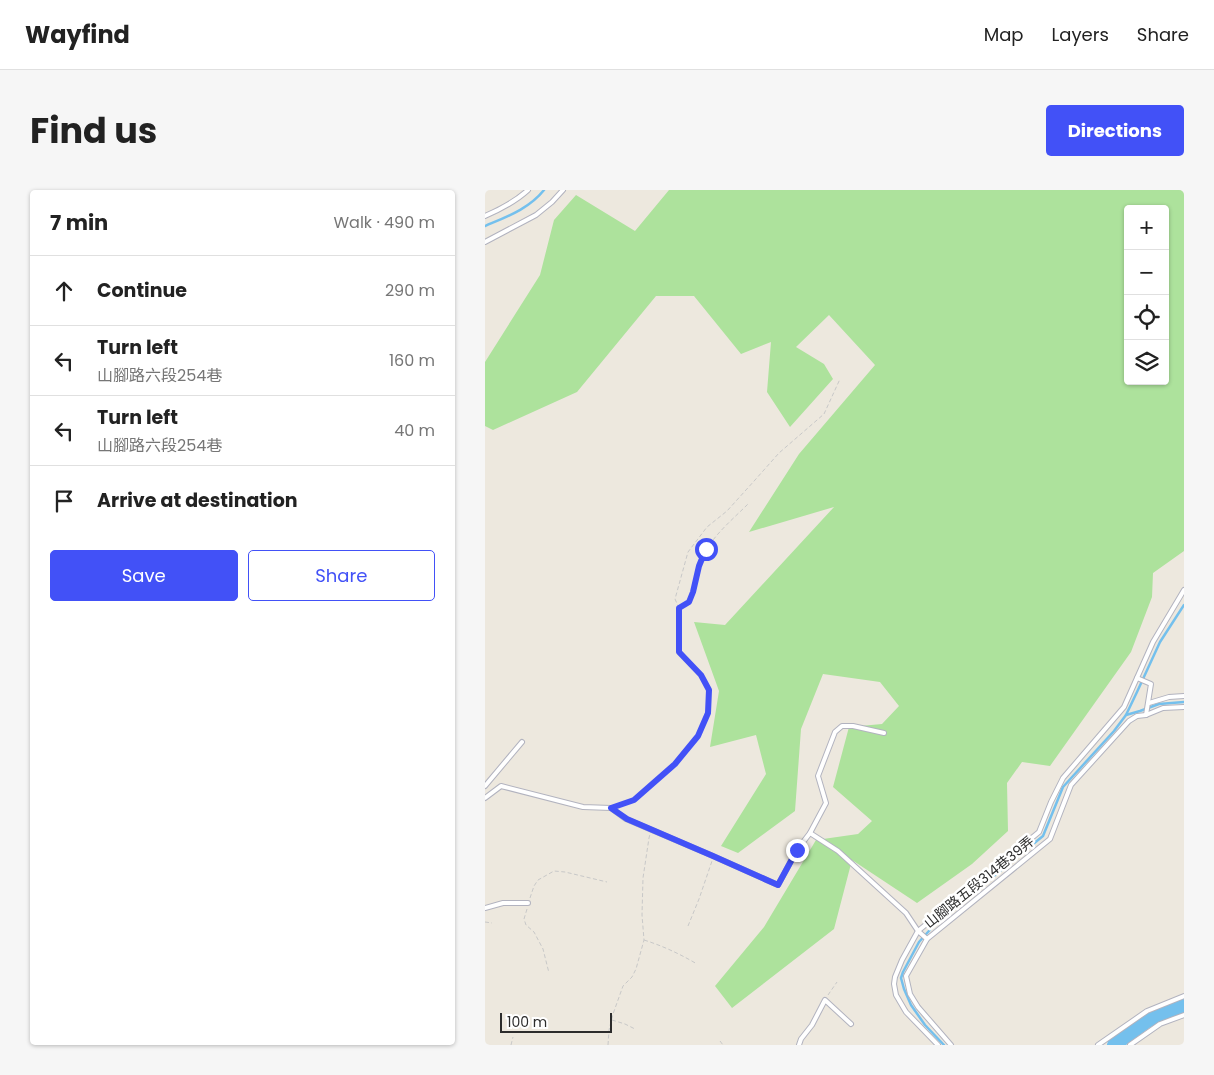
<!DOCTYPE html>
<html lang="en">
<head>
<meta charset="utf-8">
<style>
	body { margin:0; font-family:Poppins,"Noto Sans TC",sans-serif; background:#f6f6f6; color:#222 }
	.controls { position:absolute; right:15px; top:15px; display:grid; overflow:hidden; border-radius:5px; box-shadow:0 1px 4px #0004 }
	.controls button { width:45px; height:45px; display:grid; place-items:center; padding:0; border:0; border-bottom:1px solid #e0e0e0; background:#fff; color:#222; font:25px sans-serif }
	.scale { position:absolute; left:15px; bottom:12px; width:112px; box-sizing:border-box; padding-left:5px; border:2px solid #2c2c2c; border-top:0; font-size:14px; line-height:18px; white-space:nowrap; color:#2c2c2c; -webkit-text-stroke:4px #fff; paint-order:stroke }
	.stop { position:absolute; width:15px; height:15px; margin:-11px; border:4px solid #4251f7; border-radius:50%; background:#fff }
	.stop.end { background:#4251f7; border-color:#fff; box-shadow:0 1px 5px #0008 }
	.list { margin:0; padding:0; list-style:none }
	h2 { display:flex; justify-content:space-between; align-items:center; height:65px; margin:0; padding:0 20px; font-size:21px }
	h2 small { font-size:16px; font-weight:400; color:#767676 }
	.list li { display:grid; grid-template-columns:32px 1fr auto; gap:15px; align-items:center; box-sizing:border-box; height:70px; padding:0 20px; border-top:1px solid #e0e0e0 }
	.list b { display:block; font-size:19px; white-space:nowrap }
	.list p { margin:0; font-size:16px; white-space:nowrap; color:#767676 }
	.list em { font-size:16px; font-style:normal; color:#767676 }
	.actions { display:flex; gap:10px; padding:15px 20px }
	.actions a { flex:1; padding:11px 0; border:1px solid #4251f7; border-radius:5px; text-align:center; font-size:18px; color:#4251f7 }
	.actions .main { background:#4251f7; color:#fff }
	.icon { flex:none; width:28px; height:28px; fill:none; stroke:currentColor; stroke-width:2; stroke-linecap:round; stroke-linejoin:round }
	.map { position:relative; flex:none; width:699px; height:855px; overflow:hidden; border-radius:5px }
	header { display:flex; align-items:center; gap:30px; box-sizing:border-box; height:70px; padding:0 25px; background:#fff; border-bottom:1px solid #e0e0e0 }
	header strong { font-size:24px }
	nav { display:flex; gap:28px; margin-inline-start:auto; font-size:18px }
	.intro { display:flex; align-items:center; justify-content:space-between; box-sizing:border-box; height:120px; padding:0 30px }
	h1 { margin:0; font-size:35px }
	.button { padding:12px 22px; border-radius:5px; background:#4251f7; color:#fff; font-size:18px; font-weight:700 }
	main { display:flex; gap:30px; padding:0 30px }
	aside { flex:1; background:#fff; border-radius:5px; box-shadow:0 1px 4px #0004 }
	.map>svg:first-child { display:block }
	.green { fill:#ade29c; fill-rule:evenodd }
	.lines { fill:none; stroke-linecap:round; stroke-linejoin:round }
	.stream { stroke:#74c0ed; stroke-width:2.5 }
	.river { stroke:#74c0ed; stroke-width:14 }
	.service-casing { stroke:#b2b3bf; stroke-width:6 }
	.path { stroke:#c8c8c8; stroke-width:1; stroke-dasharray:4 2.5; stroke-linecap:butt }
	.service { stroke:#fff; stroke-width:4 }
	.route { stroke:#4251f7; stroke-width:6 }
	.labels { text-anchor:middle; stroke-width:5; stroke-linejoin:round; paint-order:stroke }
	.street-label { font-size:14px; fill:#2c2c2c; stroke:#fff }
</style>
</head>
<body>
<header>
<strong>Wayfind</strong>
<nav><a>Map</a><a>Layers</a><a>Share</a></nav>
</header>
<div class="intro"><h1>Find us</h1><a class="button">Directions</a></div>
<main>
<aside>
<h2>7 min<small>Walk · 490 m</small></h2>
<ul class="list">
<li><svg class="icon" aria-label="ahead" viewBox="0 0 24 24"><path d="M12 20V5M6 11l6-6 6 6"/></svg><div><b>Continue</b></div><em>290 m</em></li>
<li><svg class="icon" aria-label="left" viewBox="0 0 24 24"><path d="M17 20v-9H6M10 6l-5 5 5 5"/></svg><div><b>Turn left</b><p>山腳路六段254巷</p></div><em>160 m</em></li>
<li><svg class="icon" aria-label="left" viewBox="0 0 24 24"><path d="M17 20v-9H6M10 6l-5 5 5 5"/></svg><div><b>Turn left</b><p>山腳路六段254巷</p></div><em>40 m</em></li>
<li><svg class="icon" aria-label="arrive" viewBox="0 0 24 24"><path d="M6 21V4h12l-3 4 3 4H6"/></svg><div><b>Arrive at destination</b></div></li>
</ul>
<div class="actions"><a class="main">Save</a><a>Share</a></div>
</aside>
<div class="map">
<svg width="699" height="855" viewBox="0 0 699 855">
	<rect width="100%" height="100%" fill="#ede8de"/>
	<path class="green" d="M184,0h515v361l-31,22 -1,24 -21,55 -81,114 -28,-4 -15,21 1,48 -36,33 -55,39 -65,-43 -18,69 -102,79 -17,-22 49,-59 52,-87 42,-6 14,-13 -39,-34 16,-60 33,-3 17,-18 -19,-24 -57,-8 -22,55 -6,82 -57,42 -17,-7 45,-72 -10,-39 -46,12 9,-56 -25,-69 31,3 109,-118 -85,25 50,-78 76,-89 -46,-50 -33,32 28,17 9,15 -43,48 -23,-35 4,-50 -30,12 -47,-58h-38l-79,96 -84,38 -8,-4v-64l55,-87 14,-55 22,-25 59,36zM643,19h37v172h-37z"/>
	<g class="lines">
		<g class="stream">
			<path d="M0,36c21,-9 44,-17 59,-36"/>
			<polyline points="641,525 652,502 675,452 699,415"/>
			<polyline points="459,855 440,835 426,815 419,799 416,788 418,782 434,752 452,732 558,646 578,597 629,541 641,525 655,521 674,514 699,512"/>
		</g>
		<polyline class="river" points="629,855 662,831 699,816"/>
		<defs>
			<g id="service">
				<path d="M0,26c16,-7 30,-14 43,-26"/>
				<polyline points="0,52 51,25 67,12 78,0"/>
				<polyline points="652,488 666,494 661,525"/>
				<polyline points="664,513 684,507 699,506"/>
				<polyline points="0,596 37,552"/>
				<polyline points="0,608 16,596 98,617 126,618 141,629 228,666 293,695 312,660 325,643 341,613 333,586 350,542 357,536 368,536 399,543"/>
				<polyline points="325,643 353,661 421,723 433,741 442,749"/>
				<polyline points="0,718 18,713 43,713"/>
				<polyline points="314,855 316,849 327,835 340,810 366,834"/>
				<polyline points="453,855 421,822 411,805 409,794 410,787 417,770 433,741 554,642 566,612 578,588 639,517 668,452 699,400"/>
				<polyline points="466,855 433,817 425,804 421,786 442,749 565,649 586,595 644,531 652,526 661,525 678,518 699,517"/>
				<polyline points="613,855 662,821 699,806"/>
				<polyline points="645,855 675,834 699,825"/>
			</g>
		</defs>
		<use href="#service" class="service-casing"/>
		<g class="path">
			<path d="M195,418c3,-2 7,-4 9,-7 6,-9 6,-23 9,-33 8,-27 31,-45 50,-64"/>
			<polyline points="134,615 149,610 190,573 213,546 223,523 224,500 216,485 194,462 194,418 190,409 203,362 222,337 242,321 270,290 294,263 339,224 355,189"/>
			<polyline points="45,708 49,696 53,690 69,681 80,682 122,692"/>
			<polyline points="42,719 39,729 41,735 49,742 58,759 64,783"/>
			<polyline points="0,732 7,733"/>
			<polyline points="203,736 214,709 227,671"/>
			<path d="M159,750c19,6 36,14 53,24"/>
			<polyline points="343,805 352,792"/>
			<polyline points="127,830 140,834 150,839"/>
			<polyline points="235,851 238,855"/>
			<polyline points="26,855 28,847"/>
			<polyline points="123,855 124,840 128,824 138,796 147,787 151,779 159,750 157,725 158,688 164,648 165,644"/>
		</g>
		<use href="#service" class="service"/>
	</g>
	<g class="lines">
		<polyline class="route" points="221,359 214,376 208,402 204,412 194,418 194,462 216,485 224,500 223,523 213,546 190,574 149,610 126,618 142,629 228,666 293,695 312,660"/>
	</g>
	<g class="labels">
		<g class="street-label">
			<text transform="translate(494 692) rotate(-39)" y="5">山腳路五段314巷39弄</text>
		</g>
	</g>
</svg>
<div class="controls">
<button>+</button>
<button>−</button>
<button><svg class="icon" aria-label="locate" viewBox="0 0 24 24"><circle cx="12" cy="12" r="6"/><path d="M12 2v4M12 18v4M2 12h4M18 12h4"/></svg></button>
<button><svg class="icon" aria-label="layers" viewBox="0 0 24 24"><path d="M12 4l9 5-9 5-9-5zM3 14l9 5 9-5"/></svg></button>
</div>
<div class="scale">100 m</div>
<div class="stop" style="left:221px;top:359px"></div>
<div class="stop end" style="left:312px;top:660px"></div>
</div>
</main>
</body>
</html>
